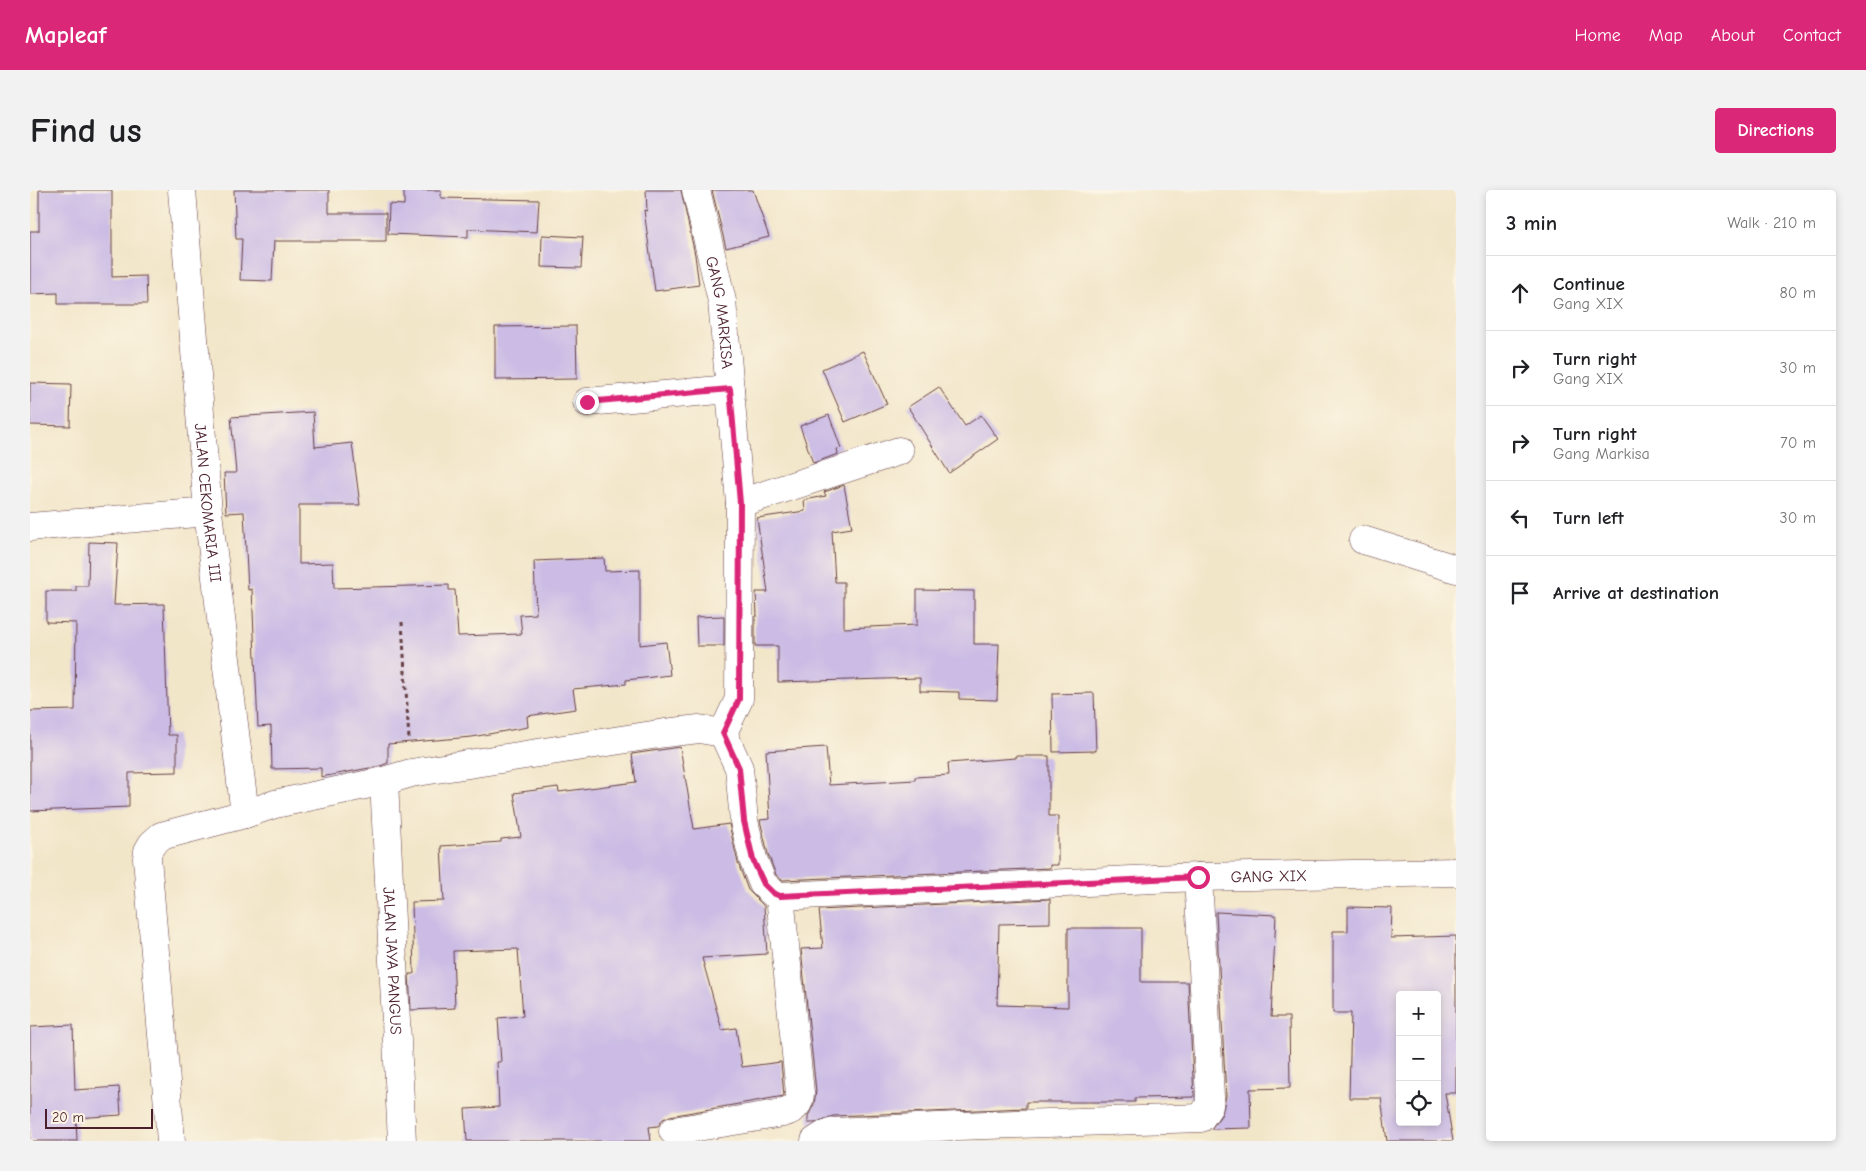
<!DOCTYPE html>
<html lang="en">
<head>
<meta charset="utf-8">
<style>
	body { margin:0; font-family:"Comic Neue",sans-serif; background:#f2f2f2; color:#202124 }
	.controls { position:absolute; right:15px; bottom:15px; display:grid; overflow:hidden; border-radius:5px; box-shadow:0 2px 8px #0003 }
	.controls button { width:45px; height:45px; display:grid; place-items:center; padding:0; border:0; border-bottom:1px solid #e0e0e0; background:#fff; color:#202124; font:25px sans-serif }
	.scale { position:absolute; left:15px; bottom:12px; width:108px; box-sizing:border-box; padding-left:5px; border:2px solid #4a1f2b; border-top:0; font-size:14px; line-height:18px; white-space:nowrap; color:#4a1f2b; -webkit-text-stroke:4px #fcf5e5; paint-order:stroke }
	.stop { position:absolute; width:15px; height:15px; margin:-11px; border:4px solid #db2777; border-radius:50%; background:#fff }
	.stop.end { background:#db2777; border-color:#fff; box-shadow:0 1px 5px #0008 }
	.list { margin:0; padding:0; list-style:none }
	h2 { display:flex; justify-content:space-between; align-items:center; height:65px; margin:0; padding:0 20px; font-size:21px }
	h2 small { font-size:16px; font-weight:400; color:#757577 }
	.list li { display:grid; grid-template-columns:32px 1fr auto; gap:15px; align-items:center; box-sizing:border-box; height:75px; padding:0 20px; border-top:1px solid #e0e0e0 }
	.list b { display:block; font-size:19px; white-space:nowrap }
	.list p { margin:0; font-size:16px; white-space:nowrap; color:#757577 }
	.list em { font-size:16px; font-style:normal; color:#757577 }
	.icon { flex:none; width:28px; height:28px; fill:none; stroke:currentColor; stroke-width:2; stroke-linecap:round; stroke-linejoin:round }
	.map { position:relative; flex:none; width:1426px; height:951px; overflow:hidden; border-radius:5px }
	header { display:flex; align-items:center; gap:30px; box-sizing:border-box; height:70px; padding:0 25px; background:#db2777; color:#fff }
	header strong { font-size:24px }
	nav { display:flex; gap:28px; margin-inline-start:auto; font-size:18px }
	.intro { display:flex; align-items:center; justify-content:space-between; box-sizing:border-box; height:120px; padding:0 30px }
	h1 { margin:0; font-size:35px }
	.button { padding:12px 22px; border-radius:5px; background:#db2777; color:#fff; font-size:18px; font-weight:700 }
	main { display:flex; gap:30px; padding:0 30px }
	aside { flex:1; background:#fff; border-radius:5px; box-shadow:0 2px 8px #0003 }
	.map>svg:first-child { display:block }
	.building { fill:#cbbbe5; fill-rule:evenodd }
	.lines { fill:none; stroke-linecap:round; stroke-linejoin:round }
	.minor-casing { stroke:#633d43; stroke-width:29 }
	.path { stroke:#633d43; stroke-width:3; stroke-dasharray:4 4; stroke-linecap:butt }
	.minor { stroke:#fff; stroke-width:28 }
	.route { stroke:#db2777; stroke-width:6 }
	.labels { text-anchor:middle; stroke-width:5; stroke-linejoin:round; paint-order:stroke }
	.street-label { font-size:16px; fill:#4a1f2b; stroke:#fcf5e5 }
</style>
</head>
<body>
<header>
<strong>Mapleaf</strong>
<nav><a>Home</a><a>Map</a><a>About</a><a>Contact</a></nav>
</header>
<div class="intro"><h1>Find us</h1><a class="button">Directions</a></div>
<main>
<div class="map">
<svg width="1426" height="951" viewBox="0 0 1426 951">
	<rect width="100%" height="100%" fill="#fcf5e5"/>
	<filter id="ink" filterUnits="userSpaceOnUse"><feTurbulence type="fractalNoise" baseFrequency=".02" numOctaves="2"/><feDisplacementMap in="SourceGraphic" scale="10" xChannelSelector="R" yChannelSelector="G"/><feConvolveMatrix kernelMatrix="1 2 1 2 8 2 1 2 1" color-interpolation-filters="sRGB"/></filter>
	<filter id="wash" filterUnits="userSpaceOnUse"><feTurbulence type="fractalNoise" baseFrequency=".0096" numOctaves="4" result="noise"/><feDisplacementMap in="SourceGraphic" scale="20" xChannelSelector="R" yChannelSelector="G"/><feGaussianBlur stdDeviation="1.12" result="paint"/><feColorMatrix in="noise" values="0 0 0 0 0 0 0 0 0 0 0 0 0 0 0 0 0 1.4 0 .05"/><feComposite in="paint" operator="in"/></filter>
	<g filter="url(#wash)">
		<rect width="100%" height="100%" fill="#f2e6c9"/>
		<g id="blocks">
			<g class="building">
				<polygon points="9,0 82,0 82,87 116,86 117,114 28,114 28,103 0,104 0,41 9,41"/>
				<polygon points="204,0 299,0 299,23 356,23 356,51 244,51 242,91 210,90 212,49 206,49"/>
				<polygon points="374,0 411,0 411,8 509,10 507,42 438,39 438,47 358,44 359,14 374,15"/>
				<polygon points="616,0 651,0 665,65 669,95 625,101 614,20 617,21"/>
				<polygon points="682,0 723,0 739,47 696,58"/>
				<polygon points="512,45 553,47 551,78 511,77"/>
				<polygon points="546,136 547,189 465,190 465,137"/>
				<polygon points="833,161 857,214 815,232 792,179"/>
				<polygon points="0,193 41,194 40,236 0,235"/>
				<polygon points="909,197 935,236 951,225 968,249 919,283 878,217"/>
				<polygon points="283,222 285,257 322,253 330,315 269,315 269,374 303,373 304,398 419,395 419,400 425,400 428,446 492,444 490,425 506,424 504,371 574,368 575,381 610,380 610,455 636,452 640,485 596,490 596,494 543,499 546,519 497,526 498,537 442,547 358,554 358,573 350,576 291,587 291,578 242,579 241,536 228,537 222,399 218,400 214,322 196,323 194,283 206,283 201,227"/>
				<polygon points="799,225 811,258 807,259 808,264 783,273 770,236"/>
				<polygon points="814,295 822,338 802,341 805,392 814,392 814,438 887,435 887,400 944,401 944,454 969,454 967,510 929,509 929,502 890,501 890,488 748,492 748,456 725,456 725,426 727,426 726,402 738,402 727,328 775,321 774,310 796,306 794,302"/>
				<polygon points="59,352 88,353 84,415 134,414 138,545 147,545 147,582 99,583 99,617 0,621 0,521 45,520 46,433 16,432 16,401 46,401 46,396 58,396"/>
				<polygon points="694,426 694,456 667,456 666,427"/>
				<polygon points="1064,503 1066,561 1023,562 1022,504"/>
				<polygon points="650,557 664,639 699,634 708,673 718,700 734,716 737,764 672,768 692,840 706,838 712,877 751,872 754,906 640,926 633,929 628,936 619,937 621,951 437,951 435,919 469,917 467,872 471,872 468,828 493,826 488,759 423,761 425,818 381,820 379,784 384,784 382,712 414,711 411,656 471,652 471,649 491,647 484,603 528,597 529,602 606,592 602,564"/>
				<polygon points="796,557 799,595 885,590 885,587 919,585 918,573 986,568 986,566 1019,566 1019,626 1028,626 1028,675 1020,675 1020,678 752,690 746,685 738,664 730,630 740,629 736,561"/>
				<polygon points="1020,709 1020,733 969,734 967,815 1038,817 1038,738 1111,738 1111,792 1158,792 1164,907 1105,908 1105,912 996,912 996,918 803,926 784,933 778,933 778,926 784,914 786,901 771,759 793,758 789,720"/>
				<path d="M1318,717l44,1 -1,30 65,-2v157h-11l8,48h-66l-6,-43h-32l2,-85h-18v-82h15zM1370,805h37v127h-37z"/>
				<polygon points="1186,722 1246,725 1241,827 1259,827 1260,898 1220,899 1221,938 1181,939 1192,924 1196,906"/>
				<polygon points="43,835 45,900 89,897 91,925 46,928 47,951 0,951 0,837"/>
			</g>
		</g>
	</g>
	<g filter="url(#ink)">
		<use href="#blocks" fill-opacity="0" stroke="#633d43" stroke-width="1"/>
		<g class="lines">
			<defs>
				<g id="minor">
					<path id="s1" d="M152,0l26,322 37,302"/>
					<path id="s2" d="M666,0l26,111 18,202 -1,196 -16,34"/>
					<polyline points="557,212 700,199"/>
					<polyline points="710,313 869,261"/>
					<polyline points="0,337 178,322"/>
					<polyline points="1333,350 1426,379"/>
					<path id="s3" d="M693,543l16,35 5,53 9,38 10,25 10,9 7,3 418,-19 258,-5"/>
					<path id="s4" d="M354,591l18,360"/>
					<path d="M643,941l110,-18c11,-3 17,-8 17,-20l-20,-197"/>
					<polyline points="141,951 117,668 118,661 122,654 131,646 215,624 245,614 354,591 381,583 635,543 669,539 693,543"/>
					<polyline points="785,951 796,944 804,942 928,936 1171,928 1179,916 1180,907 1168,687"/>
				</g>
			</defs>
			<use href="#minor" class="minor-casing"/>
			<polyline class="path" points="372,432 379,550"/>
			<use href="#minor" class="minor"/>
		</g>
	</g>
	<g class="lines" filter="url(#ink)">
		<polyline class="route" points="557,212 700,199 710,313 709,509 693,543 709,578 714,631 723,670 734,694 743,703 750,706 1168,687"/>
	</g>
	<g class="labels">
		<g class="street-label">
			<text dy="6" stroke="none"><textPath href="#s2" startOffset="125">GANG MARKISA</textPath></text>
			<text dy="6" stroke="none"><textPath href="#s1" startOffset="314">JALAN CEKOMARIA III</textPath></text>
			<text dy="6" stroke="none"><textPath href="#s3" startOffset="668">GANG XIX</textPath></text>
			<text dy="6" stroke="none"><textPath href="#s4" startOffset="180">JALAN JAYA PANGUS</textPath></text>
		</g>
	</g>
</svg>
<div class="controls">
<button>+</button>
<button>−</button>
<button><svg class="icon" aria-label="locate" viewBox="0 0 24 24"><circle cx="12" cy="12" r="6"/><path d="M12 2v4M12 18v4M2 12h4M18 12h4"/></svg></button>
</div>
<div class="scale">20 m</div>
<div class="stop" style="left:1168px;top:687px"></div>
<div class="stop end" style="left:557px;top:212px"></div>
</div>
<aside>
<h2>3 min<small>Walk · 210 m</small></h2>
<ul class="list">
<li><svg class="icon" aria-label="ahead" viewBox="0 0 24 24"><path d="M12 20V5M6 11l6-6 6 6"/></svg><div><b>Continue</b><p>Gang XIX</p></div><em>80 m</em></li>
<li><svg class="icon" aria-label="right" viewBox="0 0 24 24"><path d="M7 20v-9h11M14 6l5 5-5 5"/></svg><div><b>Turn right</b><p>Gang XIX</p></div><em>30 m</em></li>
<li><svg class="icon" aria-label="right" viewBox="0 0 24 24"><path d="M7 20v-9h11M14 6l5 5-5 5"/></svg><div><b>Turn right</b><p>Gang Markisa</p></div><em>70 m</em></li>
<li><svg class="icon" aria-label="left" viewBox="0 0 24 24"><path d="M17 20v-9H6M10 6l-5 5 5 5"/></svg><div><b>Turn left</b></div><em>30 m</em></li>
<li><svg class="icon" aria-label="arrive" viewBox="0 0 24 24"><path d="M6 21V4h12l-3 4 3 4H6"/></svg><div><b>Arrive at destination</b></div></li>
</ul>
</aside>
</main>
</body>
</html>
